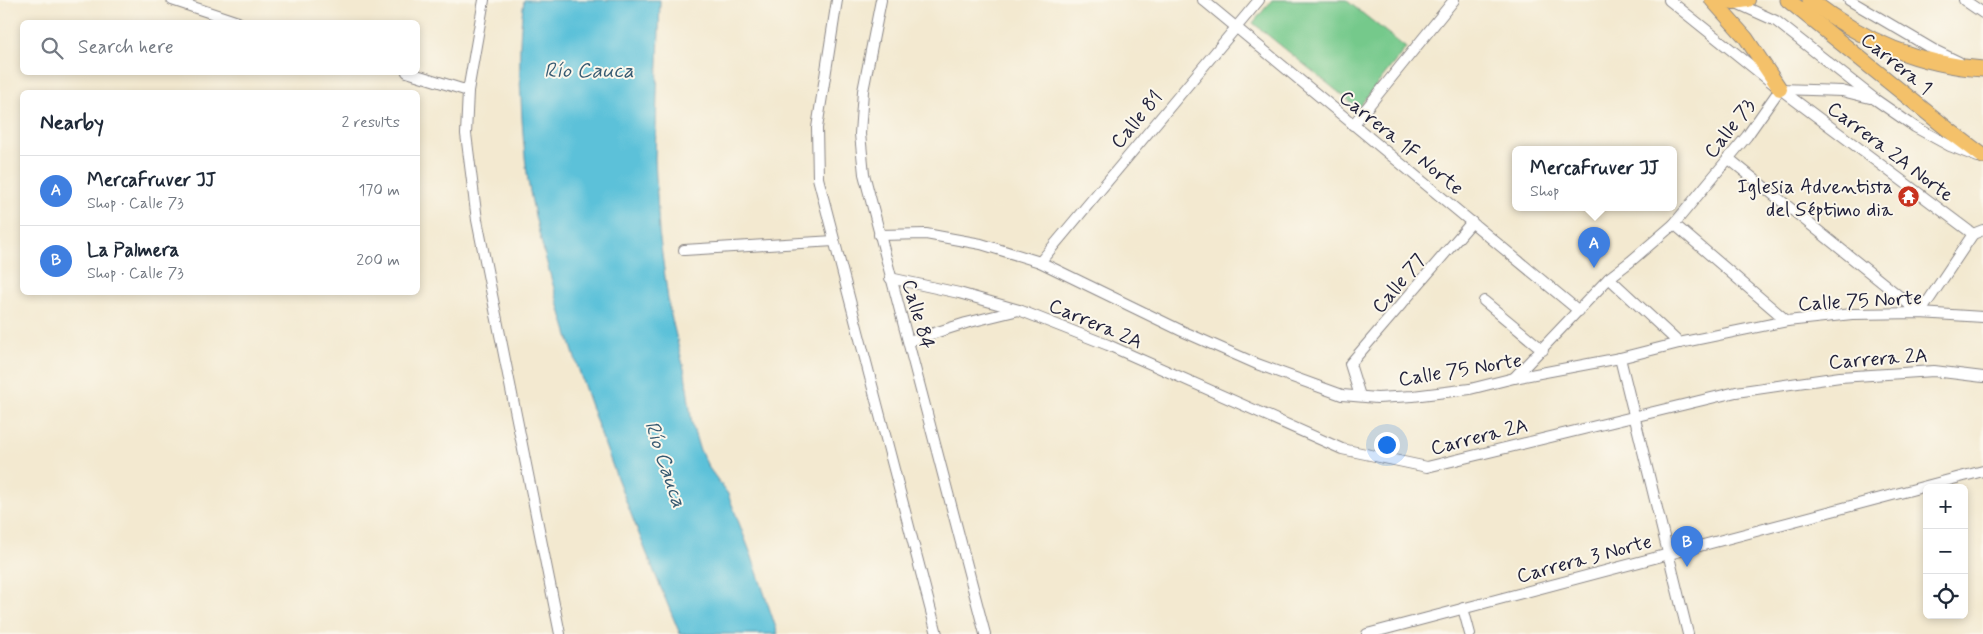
<!DOCTYPE html>
<html lang="en">
<head>
<meta charset="utf-8">
<style>
	body { margin:0; font-family:Mynerve,sans-serif; background:#f2f2f3; color:#1f2937 }
	.controls { position:absolute; right:15px; bottom:15px; display:grid; overflow:hidden; border-radius:8px; box-shadow:0 2px 8px #0003 }
	.controls button { width:45px; height:45px; display:grid; place-items:center; padding:0; border:0; border-bottom:1px solid #e0e1e3; background:#fff; color:#1f2937; font:25px sans-serif }
	.you { position:absolute; left:1386px; top:444px; width:18px; height:18px; margin:-12px; border:4px solid #fff; border-radius:50%; background:#1a73e8; box-shadow:0 0 0 8px #1a73e833 }
	.badge { display:grid; place-items:center; width:32px; height:32px; border-radius:50%; background:#111827; color:#fff; font-size:16px; font-weight:700 }
	.pin { position:absolute; translate:-50% -41px; filter:drop-shadow(0 1px 2px #0008) }
	.pin::after { content:''; position:absolute; top:26px; width:18px; height:15px; background:inherit; clip-path:polygon(0 0,100% 0,50% 100%) }
	.popup { position:absolute; left:1512px; top:146px; width:165px; height:65px; box-sizing:border-box; display:grid; place-content:center; border-radius:8px; background:#fff; filter:drop-shadow(0 1px 4px #0005); font-size:16px; white-space:nowrap; color:#747a83 }
	.popup b { font-size:19px; color:#1f2937 }
	.popup::after { content:''; position:absolute; left:50%; top:100%; margin-left:-10px; border:10px solid transparent; border-top-color:#fff }
	.list { margin:0; padding:0; list-style:none }
	h2 { display:flex; justify-content:space-between; align-items:center; height:65px; margin:0; padding:0 20px; font-size:21px }
	h2 small { font-size:16px; font-weight:400; color:#747a83 }
	.list li { display:grid; grid-template-columns:32px 1fr auto; gap:15px; align-items:center; box-sizing:border-box; height:70px; padding:0 20px; border-top:1px solid #e0e1e3 }
	.list b { display:block; font-size:19px; white-space:nowrap }
	.list p { margin:0; font-size:16px; white-space:nowrap; color:#747a83 }
	.list em { font-size:16px; font-style:normal; color:#747a83 }
	.icon { flex:none; width:28px; height:28px; fill:none; stroke:currentColor; stroke-width:2; stroke-linecap:round; stroke-linejoin:round }
	.map { position:relative; flex:none; width:1983px; height:634px; overflow:hidden }
	.search { position:absolute; background:#fff; box-shadow:0 2px 8px #0003; left:20px; top:20px; width:400px; height:55px; display:flex; align-items:center; gap:12px; box-sizing:border-box; padding:0 18px; border-radius:8px; color:#747a83; font-size:19px }
	.panel { position:absolute; background:#fff; box-shadow:0 2px 8px #0003; left:20px; top:90px; width:400px; height:205px; border-radius:8px }
	.map>svg:first-child { display:block }
	.green { fill:#75c98b; stroke:#4c7663 }
	.water { fill:#5bc1d9; stroke:#3e728a }
	.lines { fill:none; stroke-linecap:round; stroke-linejoin:round }
	.minor-casing { stroke:#8a8686; stroke-width:12 }
	.major-casing { stroke:#8a8686; stroke-width:16 }
	.highway-casing { stroke:#8a8686; stroke-width:17 }
	.minor { stroke:#fff; stroke-width:10 }
	.major { stroke:#f4c16a; stroke-width:14 }
	.highway { stroke:#f4c16a; stroke-width:15 }
	.labels { text-anchor:middle; stroke-width:4; stroke-linejoin:round; paint-order:stroke }
	.street-label { font-size:20px; fill:#22223b; stroke:#fbf7ec }
	.poi-label { font-size:20px; fill:#22223b; stroke:#fbf7ec; text-anchor:end }
	.water-label { font-size:21px; font-style:italic; fill:#365a72; stroke:#fbf7ec }
</style>
</head>
<body>
<div class="map">
<svg width="1983" height="634" viewBox="0 0 1983 634">
	<rect width="100%" height="100%" fill="#fbf7ec"/>
	<filter id="ink" filterUnits="userSpaceOnUse"><feTurbulence type="fractalNoise" baseFrequency=".02" numOctaves="2"/><feDisplacementMap in="SourceGraphic" scale="10" xChannelSelector="R" yChannelSelector="G"/><feConvolveMatrix kernelMatrix="1 2 1 2 8 2 1 2 1" color-interpolation-filters="sRGB"/></filter>
	<filter id="wash" filterUnits="userSpaceOnUse"><feTurbulence type="fractalNoise" baseFrequency=".0096" numOctaves="4" result="noise"/><feDisplacementMap in="SourceGraphic" scale="20" xChannelSelector="R" yChannelSelector="G"/><feGaussianBlur stdDeviation="1.12" result="paint"/><feColorMatrix in="noise" values="0 0 0 0 0 0 0 0 0 0 0 0 0 0 0 0 0 1.4 0 .05"/><feComposite in="paint" operator="in"/></filter>
	<g filter="url(#wash)">
		<rect width="100%" height="100%" fill="#f3e9d0"/>
		<polygon class="green" points="1272,0 1346,0 1406,48 1358,108 1253,23"/>
		<path class="water" d="M524,0h136l-5,159 4,73 10,75 16,66 7,51 7,24 10,20 19,26 24,63 26,77h-98c-44,-105 -86,-209 -118,-318 -13,-45 -26,-89 -34,-135 -4,-28 -6,-56 -7,-83 -2,-33 -2,-66 3,-98z"/>
	</g>
	<g filter="url(#ink)">
		<g class="lines">
			<defs>
				<g id="minor">
					<polyline points="172,0 238,22"/>
					<polyline points="484,0 468,91 466,134 477,220 560,634"/>
					<polyline points="837,0 817,128 818,178 937,634"/>
					<polyline points="881,0 863,91 860,134 864,174 985,634"/>
					<polyline points="1203,0 1579,311"/>
					<polyline points="1669,0 1780,89 1973,234"/>
					<polyline points="1849,0 1934,50 1959,62"/>
					<polyline points="1964,0 1983,13"/>
					<polyline points="1734,2 1776,21 1876,100 1915,127 1950,146 1978,157"/>
					<polyline points="407,72 468,91"/>
					<polyline points="1780,89 1842,91 1870,98"/>
					<polyline points="1353,125 1454,0"/>
					<polyline points="1728,158 1920,313 1973,234"/>
					<polyline points="1674,224 1787,321"/>
					<polyline points="1973,234 1983,230"/>
					<polyline points="879,235 926,234 981,244 1040,262 1182,331 1257,364 1342,395 1377,398 1413,396 1470,389 1514,378 1620,358 1679,343 1787,321 1852,314 1920,313 1983,317"/>
					<polyline points="684,250 834,241"/>
					<polyline points="1040,262 1259,0"/>
					<polyline points="890,278 959,293 1019,310 1108,345 1342,449 1427,467 1736,392 1840,377 1934,371 1983,377"/>
					<polyline points="1609,278 1679,343"/>
					<polyline points="1484,301 1543,350"/>
					<polyline points="909,341 966,323 1019,310"/>
					<polyline points="1620,358 1688,634"/>
					<polyline points="1514,378 1609,278 1631,261 1674,224 1747,136 1780,89"/>
					<polyline points="1360,396 1350,364 1472,222"/>
					<polyline points="1463,608 1470,634"/>
					<polyline points="1367,634 1983,471"/>
				</g>
				<g id="major">
					<polyline points="1712,0 1746,38 1780,89"/>
					<polyline points="1722,0 1734,2 1748,0"/>
				</g>
				<g id="highway">
					<polyline points="1788,0 1950,131 1983,156"/>
					<path d="M1810,0c51,40 108,65 173,69"/>
				</g>
			</defs>
			<use href="#minor" class="minor-casing"/>
			<use href="#major" class="major-casing"/>
			<use href="#highway" class="highway-casing"/>
			<use href="#minor" class="minor"/>
			<use href="#major" class="major"/>
			<use href="#highway" class="highway"/>
		</g>
	</g>
	<defs>
		<symbol id="temple-disc" viewBox="-11 -11 22 22"><circle r="9.5" fill="#c8321e" stroke="#fbf7ec"/><path d="M0-6L5-2H3V0L6.5 2.5H4V6H1.5V3h-3V6H-4V2.5H-6.5L-3 0V-2H-5Z" fill="#fff"/></symbol>
	</defs>
	<g fill-rule="evenodd">
		<use href="#temple-disc" x="1896" y="184" width="25" height="25"/>
	</g>
	<g class="labels">
		<g class="street-label">
			<text transform="translate(1897 63) rotate(39)" y="7">Carrera 1</text>
			<text transform="translate(1136 119) rotate(-50)" y="7">Calle 81</text>
			<text transform="translate(1729 128) rotate(-52)" y="7">Calle 73</text>
			<text transform="translate(1402 142) rotate(39)" y="7">Carrera 1F Norte</text>
			<text transform="translate(1891 151) rotate(37)" y="7">Carrera 2A Norte</text>
			<text transform="translate(1398 283) rotate(-50)" y="7">Calle 77</text>
			<text transform="translate(1860 300) rotate(-3)" y="7">Calle 75 Norte</text>
			<text transform="translate(919 314) rotate(74)" y="7">Calle 84</text>
			<text transform="translate(1096 323) rotate(23)" y="7">Carrera 2A</text>
			<text transform="translate(1878 358) rotate(-4)" y="7">Carrera 2A</text>
			<text transform="translate(1460 369) rotate(-9)" y="7">Calle 75 Norte</text>
			<text transform="translate(1479 436) rotate(-14)" y="7">Carrera 2A</text>
			<text transform="translate(1584 558) rotate(-15)" y="7">Carrera 3 Norte</text>
		</g>
		<g class="poi-label">
			<text x="1893" y="193">Iglesia Adventista<tspan x="1893" dy="23">del Séptimo dia</tspan></text>
		</g>
		<g class="water-label">
			<text x="589" y="77">Río Cauca</text>
			<text transform="translate(666 464) rotate(71)" y="7">Río Cauca</text>
		</g>
	</g>
</svg>
<div class="controls">
<button>+</button>
<button>−</button>
<button><svg class="icon" aria-label="locate" viewBox="0 0 24 24"><circle cx="12" cy="12" r="6"/><path d="M12 2v4M12 18v4M2 12h4M18 12h4"/></svg></button>
</div>
<div class="you"></div>
<div class="pin badge" style="left:1594px;top:268px;background:#3f7fe0">A</div>
<div class="popup"><b>MercaFruver JJ</b>Shop</div>
<div class="pin badge" style="left:1687px;top:567px;background:#3f7fe0">B</div>
<div class="search"><svg class="icon" aria-label="search" viewBox="0 0 24 24"><circle cx="10" cy="10" r="6"/><path d="M15 15l6 6"/></svg>Search here</div>
<section class="panel">
<h2>Nearby<small>2 results</small></h2>
<ul class="list">
<li><span class="badge" style="background:#3f7fe0">A</span><div><b>MercaFruver JJ</b><p>Shop · Calle 73</p></div><em>170 m</em></li>
<li><span class="badge" style="background:#3f7fe0">B</span><div><b>La Palmera</b><p>Shop · Calle 73</p></div><em>200 m</em></li>
</ul>
</section>
</div>
</body>
</html>
